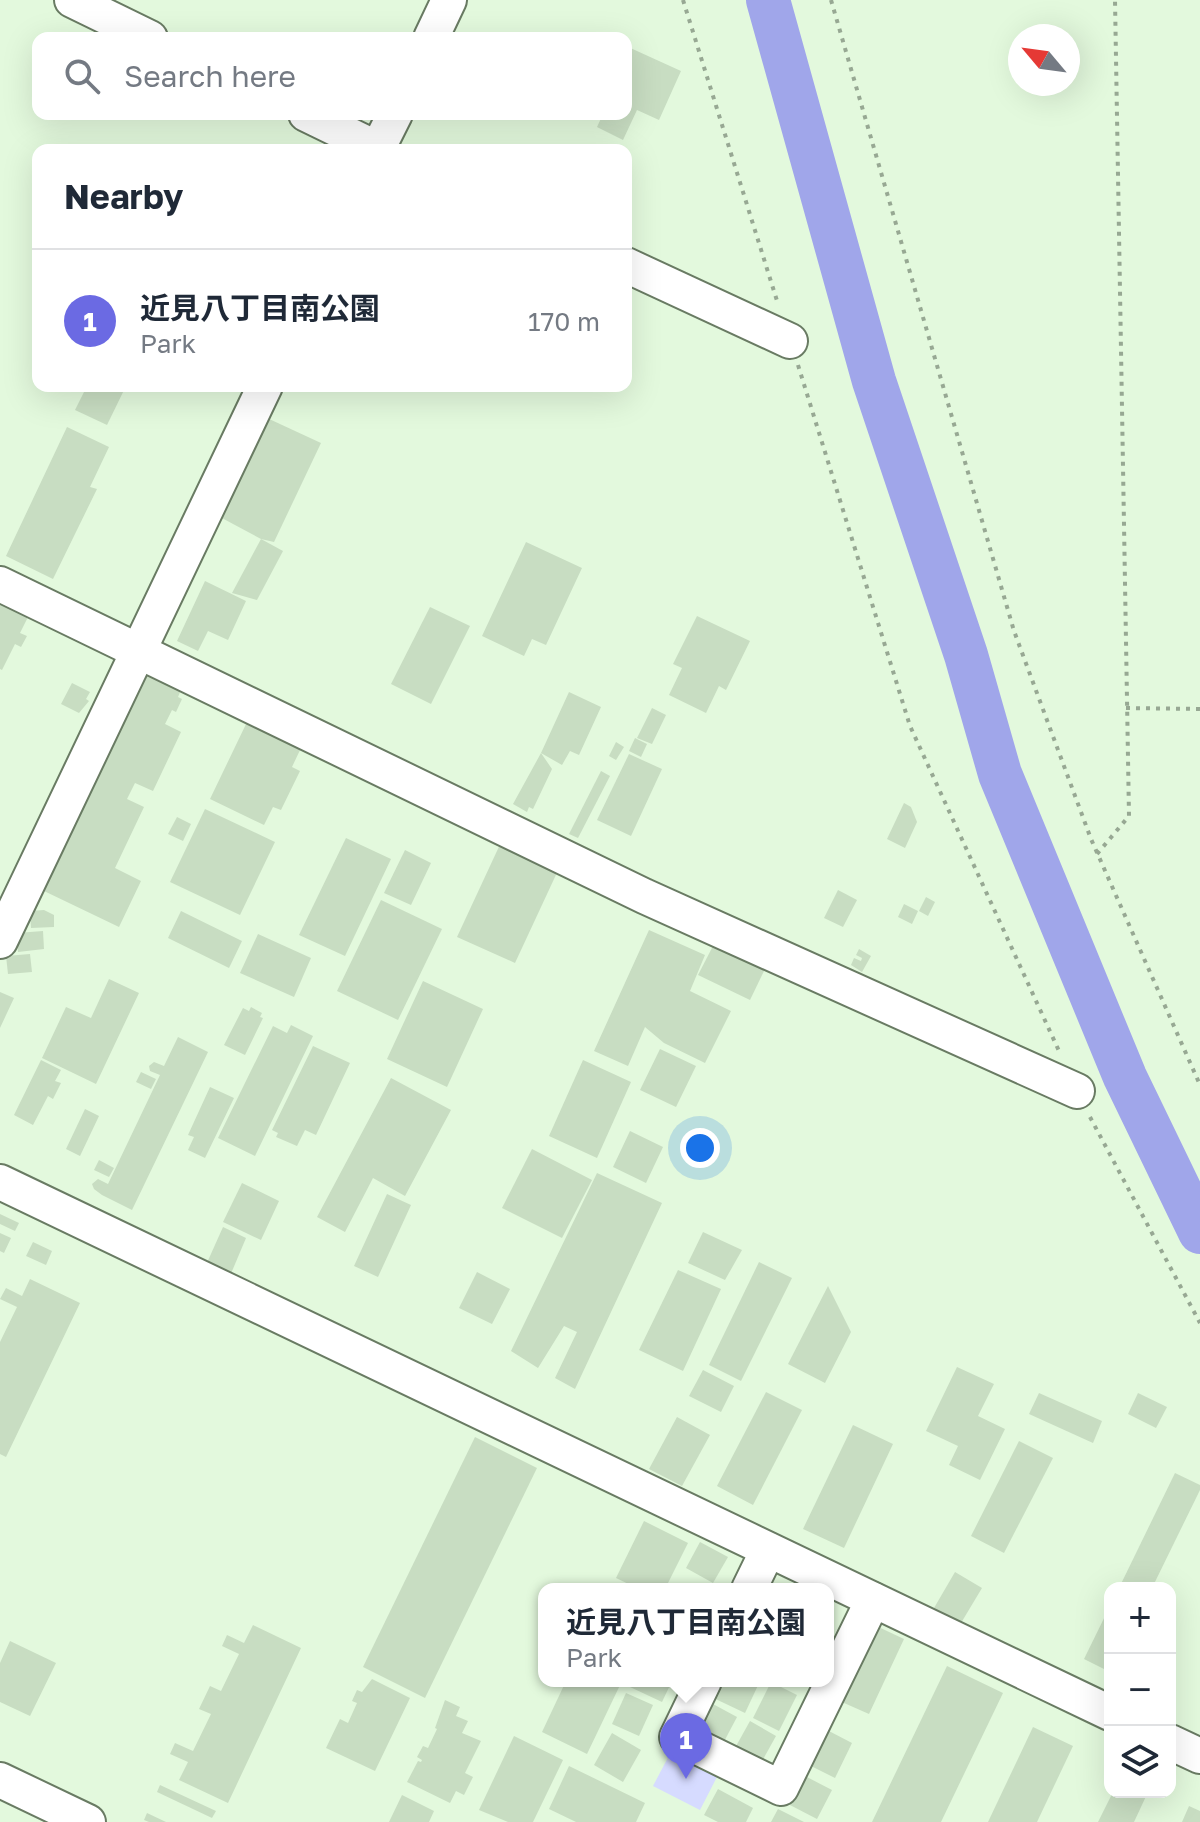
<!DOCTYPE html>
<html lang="en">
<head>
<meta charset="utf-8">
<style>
	body { margin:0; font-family:"Golos Text","Noto Sans JP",sans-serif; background:#f2f2f3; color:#1f2937 }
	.controls { position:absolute; right:24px; bottom:24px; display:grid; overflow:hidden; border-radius:16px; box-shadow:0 8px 32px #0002 }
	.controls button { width:72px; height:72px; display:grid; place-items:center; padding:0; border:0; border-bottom:2px solid #e0e1e3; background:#fff; color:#1f2937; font:40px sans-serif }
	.compass { position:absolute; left:1008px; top:24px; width:72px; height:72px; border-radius:50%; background:#fff; box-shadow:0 8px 32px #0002; rotate:299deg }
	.you { position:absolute; left:700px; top:1148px; width:28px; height:28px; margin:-20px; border:6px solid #fff; border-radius:50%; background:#1a73e8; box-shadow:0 0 0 12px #1a73e833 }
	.badge { display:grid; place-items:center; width:52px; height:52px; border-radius:50%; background:#6b6ae3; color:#fff; font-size:26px; font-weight:700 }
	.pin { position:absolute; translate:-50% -66px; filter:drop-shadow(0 2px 4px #0008) }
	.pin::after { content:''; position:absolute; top:42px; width:28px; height:24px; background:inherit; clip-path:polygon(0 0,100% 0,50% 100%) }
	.popup { position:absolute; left:538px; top:1583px; width:296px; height:104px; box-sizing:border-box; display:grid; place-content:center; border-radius:16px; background:#fff; filter:drop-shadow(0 2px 6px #0005); font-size:26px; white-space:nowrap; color:#747a83 }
	.popup b { font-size:30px; color:#1f2937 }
	.popup::after { content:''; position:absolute; left:50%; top:100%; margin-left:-16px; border:16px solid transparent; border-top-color:#fff }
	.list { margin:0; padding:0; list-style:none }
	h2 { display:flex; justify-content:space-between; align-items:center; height:104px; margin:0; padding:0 32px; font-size:34px }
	h2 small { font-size:26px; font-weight:400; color:#747a83 }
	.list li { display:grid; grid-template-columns:52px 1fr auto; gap:24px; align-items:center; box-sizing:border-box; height:144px; padding:0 32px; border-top:2px solid #e0e1e3 }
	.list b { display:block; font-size:30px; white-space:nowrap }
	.list p { margin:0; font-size:26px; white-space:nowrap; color:#747a83 }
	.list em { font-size:26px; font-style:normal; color:#747a83 }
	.icon { flex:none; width:44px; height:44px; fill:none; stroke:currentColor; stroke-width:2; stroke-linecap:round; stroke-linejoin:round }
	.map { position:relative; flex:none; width:1200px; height:1822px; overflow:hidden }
	.search { position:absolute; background:#fff; box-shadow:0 8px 32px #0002; left:32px; top:32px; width:600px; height:88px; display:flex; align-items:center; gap:20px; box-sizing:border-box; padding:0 28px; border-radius:16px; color:#747a83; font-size:30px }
	.panel { position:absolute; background:#fff; box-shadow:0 8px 32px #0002; left:32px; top:144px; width:600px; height:248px; border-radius:16px }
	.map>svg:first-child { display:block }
	.green { fill:#d6dbff }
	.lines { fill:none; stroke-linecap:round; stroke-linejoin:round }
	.river { stroke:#a0a6ea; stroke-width:44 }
	.building { fill:#c8ddc2 }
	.minor-casing { stroke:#697b63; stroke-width:38 }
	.path { stroke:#97a893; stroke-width:4; stroke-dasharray:4 6; stroke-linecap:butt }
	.minor { stroke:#fff; stroke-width:34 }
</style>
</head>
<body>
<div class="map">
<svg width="1200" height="1822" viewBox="0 0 1200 1822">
	<rect width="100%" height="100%" fill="#e3f9dd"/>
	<polygon class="green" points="673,1748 719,1773 700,1810 653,1786"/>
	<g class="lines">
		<polyline class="river" points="768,0 874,381 966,655 1000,774 1125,1077 1200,1232"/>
	</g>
	<g class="building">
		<polygon points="626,46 681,71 659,120 637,110 623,140 597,127 603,114 626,114"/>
		<polygon points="87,386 126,386 107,425 75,410"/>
		<polygon points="267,418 321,443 274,542 261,539 220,517"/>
		<polygon points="67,427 109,447 90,487 97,489 53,579 6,556"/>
		<polygon points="261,539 283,551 257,600 232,593"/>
		<polygon points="526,542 582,568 546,645 532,639 524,656 482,636"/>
		<polygon points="205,581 246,601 228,640 208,631 198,651 177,641"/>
		<polygon points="0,601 29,615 20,633 27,636 21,647 15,644 2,670 0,669"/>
		<polygon points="430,607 470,626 431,704 391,684"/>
		<polygon points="697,616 750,641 726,690 719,686 706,713 669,695 682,668 673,664"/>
		<polygon points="150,670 183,685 178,697 182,699 176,712 172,710 165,724 181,732 153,791 135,783 127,799 144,807 115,868 141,881 119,927 44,891"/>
		<polygon points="72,683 90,692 86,699 89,701 79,713 61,704"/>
		<polygon points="569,692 601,707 579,755 570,751 562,765 541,753"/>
		<polygon points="652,708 666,715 652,744 637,738"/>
		<polygon points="247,722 301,748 292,767 300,771 281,810 273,807 264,825 210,799"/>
		<polygon points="635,738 647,744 641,757 629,751"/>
		<polygon points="616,742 624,747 616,760 609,756"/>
		<polygon points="541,753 552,769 533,809 529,807 527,812 513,804"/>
		<polygon points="629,754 662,769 631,836 597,820"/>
		<polygon points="601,771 610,776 578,838 569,834"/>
		<polygon points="904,803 911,807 917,822 905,848 887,839"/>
		<polygon points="205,809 275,842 240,915 170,882"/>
		<polygon points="177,817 191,824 183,841 168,834"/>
		<polygon points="346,838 391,859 345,956 299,935"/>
		<polygon points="503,838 561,864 515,963 457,937"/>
		<polygon points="405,850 431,863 411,905 384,893"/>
		<polygon points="838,890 857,900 843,927 824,918"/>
		<polygon points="926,897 935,902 928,916 919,911"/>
		<polygon points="381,900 442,929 398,1020 337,991"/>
		<polygon points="904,904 918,911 912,924 898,917"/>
		<polygon points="44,910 54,915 54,927 31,928 30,911"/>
		<polygon points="181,911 242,941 229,968 168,938"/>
		<polygon points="649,930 705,955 690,991 731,1011 705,1063 664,1043 645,1027 628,1066 594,1051"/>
		<polygon points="43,931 44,949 18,952 17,933"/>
		<polygon points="258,934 311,958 294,997 240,973"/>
		<polygon points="714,944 765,969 750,1000 698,975"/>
		<polygon points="859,949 871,956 862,972 851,965 854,958 861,961 862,958 856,955"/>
		<polygon points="30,954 32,972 8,974 6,956"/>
		<polygon points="109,979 139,993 96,1084 42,1058 66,1007 91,1018"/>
		<polygon points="423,981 483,1009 447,1087 387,1059"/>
		<polygon points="0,992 14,998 0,1028"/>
		<polygon points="251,1007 262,1013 260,1017 263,1018 245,1055 224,1045 243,1008 249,1011"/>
		<polygon points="291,1025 313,1036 255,1156 218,1138 273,1026 287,1033"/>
		<polygon points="178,1037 208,1052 132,1210 102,1195 94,1189 92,1184 98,1179 108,1184 160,1075 150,1071 149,1066 154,1062 164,1066"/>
		<polygon points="313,1046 350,1063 316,1135 305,1130 297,1146 276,1137 278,1133 272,1130"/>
		<polygon points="660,1049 696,1066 676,1107 640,1090"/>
		<polygon points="41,1060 61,1070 55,1081 61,1083 53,1099 48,1096 33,1125 14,1115"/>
		<polygon points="583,1060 631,1082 597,1158 549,1136"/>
		<polygon points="141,1072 156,1079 151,1089 136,1082"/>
		<polygon points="391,1078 451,1110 405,1196 373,1178 345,1232 317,1217"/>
		<polygon points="210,1087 234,1098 205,1158 188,1150 194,1137 188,1135"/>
		<polygon points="85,1109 99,1116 80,1156 66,1149"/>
		<polygon points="630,1131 663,1147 646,1183 613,1167"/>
		<polygon points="532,1149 592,1180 562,1238 502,1208"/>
		<polygon points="99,1160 114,1168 109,1177 94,1170"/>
		<polygon points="597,1173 662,1203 575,1389 555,1378 577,1332 564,1326 538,1368 511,1351"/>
		<polygon points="242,1183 279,1201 261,1240 223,1222"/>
		<polygon points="387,1194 411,1205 378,1277 354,1266"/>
		<polygon points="0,1214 19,1223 15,1231 0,1224"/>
		<polygon points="223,1227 246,1238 230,1276 206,1265"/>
		<polygon points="703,1232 742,1250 725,1280 688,1263"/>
		<polygon points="0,1233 11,1238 4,1253 0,1251"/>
		<polygon points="33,1242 52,1251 46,1265 26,1256"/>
		<polygon points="759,1262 792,1278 741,1381 709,1365"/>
		<polygon points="678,1270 721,1289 683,1371 639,1350"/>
		<polygon points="477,1272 510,1289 492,1324 459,1308"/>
		<polygon points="30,1279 80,1303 6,1457 0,1454 0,1342 17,1307 0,1299 6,1288 22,1296"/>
		<polygon points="828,1286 851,1332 825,1383 788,1364"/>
		<polygon points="957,1367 994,1384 978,1416 1005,1429 980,1480 949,1465 958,1446 926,1431"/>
		<polygon points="703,1370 734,1386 721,1412 689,1396"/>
		<polygon points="766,1392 802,1410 753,1505 717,1486"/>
		<polygon points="1039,1393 1102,1421 1093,1443 1029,1414"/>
		<polygon points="1138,1393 1167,1407 1156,1428 1128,1414"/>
		<polygon points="677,1417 710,1435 682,1486 649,1469"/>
		<polygon points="853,1425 893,1444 844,1548 803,1529"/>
		<polygon points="475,1437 537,1468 425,1698 363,1667"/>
		<polygon points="1019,1441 1053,1458 1004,1553 971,1536"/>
		<polygon points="1175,1473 1200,1485 1200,1490 1152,1588 1119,1588"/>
		<polygon points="644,1521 688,1543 665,1589 639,1589 616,1578"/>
		<polygon points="700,1542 728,1557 713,1583 686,1568"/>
		<polygon points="955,1572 982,1588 961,1623 934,1608"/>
		<polygon points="1110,1606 1110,1672 1084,1659"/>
		<polygon points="870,1623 904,1639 869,1714 835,1699"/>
		<polygon points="253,1625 301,1648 228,1803 179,1780 188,1762 170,1754 175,1743 193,1751 211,1714 199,1709 210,1686 221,1691 239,1654 222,1646 227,1635 244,1643"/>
		<polygon points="10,1641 56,1663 30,1716 0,1702 0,1663"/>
		<polygon points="947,1666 1003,1693 941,1822 872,1822"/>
		<polygon points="372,1679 410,1698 375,1771 326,1748 340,1719 348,1723 357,1703 352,1701 357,1690 362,1692"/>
		<polygon points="566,1681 621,1683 587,1754 542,1732"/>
		<polygon points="633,1681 672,1681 662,1702 630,1687"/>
		<polygon points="711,1681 760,1681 745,1713 705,1694"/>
		<polygon points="771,1682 797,1695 779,1731 753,1718"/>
		<polygon points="626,1693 653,1705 639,1736 612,1724"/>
		<polygon points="700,1697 737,1717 719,1751 682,1733"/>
		<polygon points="445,1700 460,1707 456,1716 468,1721 462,1733 481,1741 465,1773 473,1777 464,1795 456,1791 450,1803 407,1782 418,1761 421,1762 422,1760 417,1757 423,1746 428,1748 437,1729 435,1728"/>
		<polygon points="750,1721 776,1736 756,1772 730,1757"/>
		<polygon points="1033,1727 1073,1746 1037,1822 988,1822"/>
		<polygon points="827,1730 852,1743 835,1778 809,1765"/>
		<polygon points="612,1733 641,1750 623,1782 594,1765"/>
		<polygon points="514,1736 563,1760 533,1822 508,1822 479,1810"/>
		<polygon points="569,1766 645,1803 636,1822 576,1822 549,1809"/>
		<polygon points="803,1775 832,1790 817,1819 788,1804"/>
		<polygon points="160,1785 216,1811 212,1818 157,1792"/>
		<polygon points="718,1789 753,1808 746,1822 718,1822 704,1815"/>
		<polygon points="1113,1792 1148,1792 1134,1822 1098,1822"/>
		<polygon points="402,1795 434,1811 429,1822 389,1822"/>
		<polygon points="1189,1806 1200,1811 1200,1822 1182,1822"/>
		<polygon points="778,1809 804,1822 771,1822"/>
		<polygon points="147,1813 166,1822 149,1822 144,1820"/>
	</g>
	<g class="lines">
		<defs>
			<g id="minor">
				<polyline points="72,0 150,38"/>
				<polyline points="431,38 449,0"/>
				<polyline points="306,114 380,150"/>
				<polyline points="377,150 395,114"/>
				<polyline points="626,265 790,341"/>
				<polyline points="0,584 644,896 1077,1091"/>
				<polyline points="0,941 265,386"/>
				<polyline points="0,1182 1110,1713"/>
				<polyline points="749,1589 768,1550"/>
				<polyline points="704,1681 677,1737 781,1788 873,1600"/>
				<polyline points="1170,1742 1200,1756"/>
				<polyline points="0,1780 88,1822"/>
			</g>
		</defs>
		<use href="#minor" class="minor-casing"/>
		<g class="path">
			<polyline points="683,0 778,304"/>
			<polyline points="831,0 1014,631 1091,839 1200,1085"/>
			<polyline points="798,365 910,726 1059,1051"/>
			<polyline points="1126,708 1200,709"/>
			<polyline points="1097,854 1129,816 1115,0"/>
			<polyline points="1090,1117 1200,1323"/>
		</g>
		<use href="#minor" class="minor"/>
	</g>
</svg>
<div class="controls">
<button>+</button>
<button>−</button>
<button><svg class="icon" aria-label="layers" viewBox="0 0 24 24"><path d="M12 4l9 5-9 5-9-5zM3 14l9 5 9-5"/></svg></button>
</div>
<svg class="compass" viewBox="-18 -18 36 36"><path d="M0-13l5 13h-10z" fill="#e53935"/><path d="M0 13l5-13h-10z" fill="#747a83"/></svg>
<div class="you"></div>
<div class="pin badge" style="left:686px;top:1779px">1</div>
<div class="popup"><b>近見八丁目南公園</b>Park</div>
<div class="search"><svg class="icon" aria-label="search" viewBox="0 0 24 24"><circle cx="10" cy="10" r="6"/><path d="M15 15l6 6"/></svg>Search here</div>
<section class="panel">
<h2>Nearby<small></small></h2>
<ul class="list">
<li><span class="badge">1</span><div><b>近見八丁目南公園</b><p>Park</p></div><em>170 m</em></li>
</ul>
</section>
</div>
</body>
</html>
